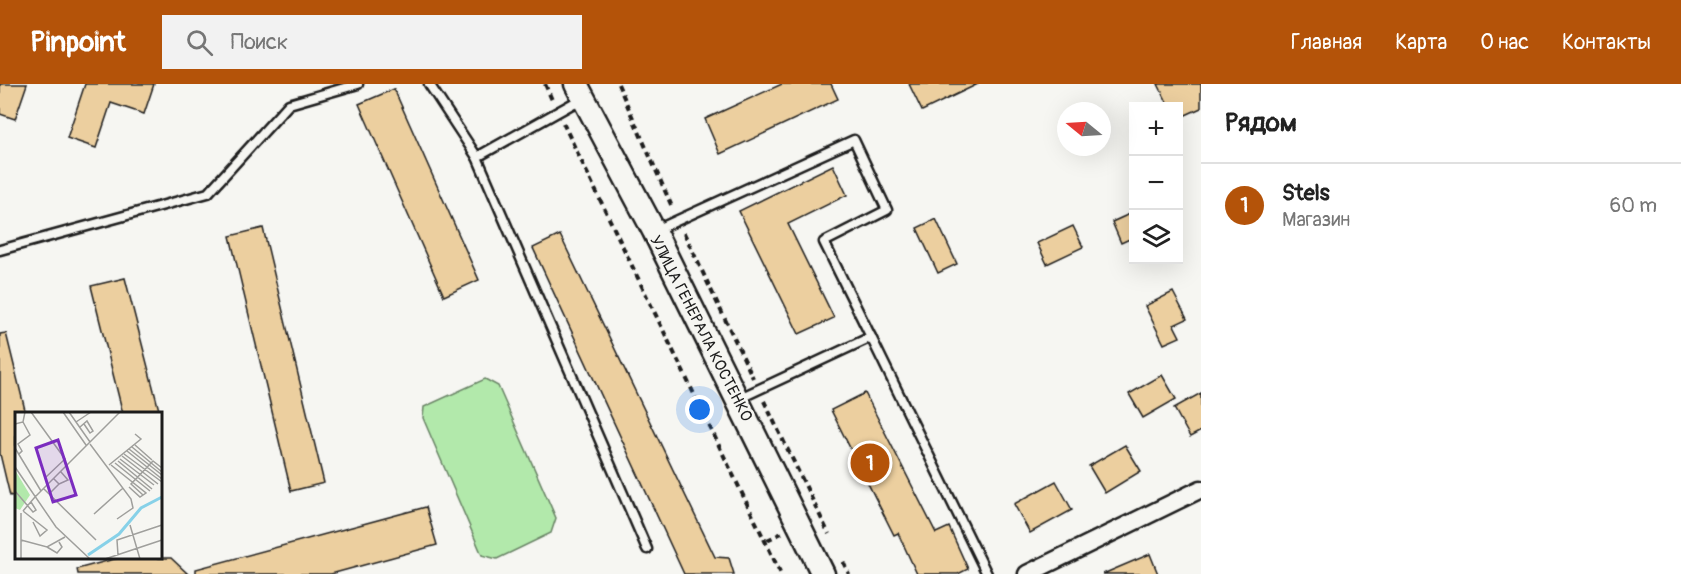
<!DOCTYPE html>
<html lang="ru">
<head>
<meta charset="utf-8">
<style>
	body { margin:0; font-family:Pangolin,sans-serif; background:#f2f2f2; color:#222 }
	.controls { position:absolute; right:18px; top:18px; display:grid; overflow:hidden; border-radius:0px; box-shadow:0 6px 24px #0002 }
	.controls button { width:54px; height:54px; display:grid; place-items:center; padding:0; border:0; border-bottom:2px solid #e0e0e0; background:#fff; color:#222; font:30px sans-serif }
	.compass { position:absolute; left:1057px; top:18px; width:54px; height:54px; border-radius:50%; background:#fff; box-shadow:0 6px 24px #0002; rotate:288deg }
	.you { position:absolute; left:700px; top:326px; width:21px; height:21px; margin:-15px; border:4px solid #fff; border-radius:50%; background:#1a73e8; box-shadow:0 0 0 9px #1a73e833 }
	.badge { display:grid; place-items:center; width:39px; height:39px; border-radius:50%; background:#b45309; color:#fff; font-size:20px; font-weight:700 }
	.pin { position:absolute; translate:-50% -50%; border:3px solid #fff; box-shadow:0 2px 6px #0006 }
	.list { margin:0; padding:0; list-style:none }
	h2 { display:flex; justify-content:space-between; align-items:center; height:78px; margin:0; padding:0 24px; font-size:26px }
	h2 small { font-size:20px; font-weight:400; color:#767676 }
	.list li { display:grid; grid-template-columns:39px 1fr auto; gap:18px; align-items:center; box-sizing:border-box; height:84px; padding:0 24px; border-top:2px solid #e0e0e0 }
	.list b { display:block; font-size:22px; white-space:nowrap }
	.list p { margin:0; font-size:20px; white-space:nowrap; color:#767676 }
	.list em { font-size:20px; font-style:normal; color:#767676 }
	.icon { flex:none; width:33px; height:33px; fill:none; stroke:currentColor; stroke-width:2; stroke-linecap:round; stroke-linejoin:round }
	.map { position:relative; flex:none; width:1201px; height:490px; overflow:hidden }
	header { display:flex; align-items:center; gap:36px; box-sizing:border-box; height:84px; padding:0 30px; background:#b45309; color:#fff }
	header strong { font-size:28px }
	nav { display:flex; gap:33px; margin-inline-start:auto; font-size:21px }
	.search { width:420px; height:54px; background:#f2f2f2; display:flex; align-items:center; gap:15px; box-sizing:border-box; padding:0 21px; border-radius:0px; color:#767676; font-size:22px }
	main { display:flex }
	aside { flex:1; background:#fff }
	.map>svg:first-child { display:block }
	.green { fill:#b2e9ab; stroke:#678264; stroke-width:1.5 }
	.building { fill:#eccf9f; stroke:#1c1c1c; stroke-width:1.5 }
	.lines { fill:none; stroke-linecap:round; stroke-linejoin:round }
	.service-casing { stroke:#1c1c1c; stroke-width:13 }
	.minor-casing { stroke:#1c1c1c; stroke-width:21 }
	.secondary-casing { stroke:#1c1c1c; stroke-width:27 }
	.path { stroke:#1c1c1c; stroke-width:4; stroke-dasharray:6 4.5; stroke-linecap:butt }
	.service { stroke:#f6f6f2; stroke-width:8 }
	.minor { stroke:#f6f6f2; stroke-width:16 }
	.secondary { stroke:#f6f6f2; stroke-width:22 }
	.labels { text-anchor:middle; stroke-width:5; stroke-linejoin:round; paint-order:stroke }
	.street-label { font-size:16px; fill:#1c1c1c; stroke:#f6f6f2 }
	.inset-river { fill:none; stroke:#87d1e8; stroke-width:3 }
	.inset-road { fill:none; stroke:#9f9f9c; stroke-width:1.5 }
	.view { fill:#7b2cbf; fill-opacity:0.15; stroke:#7b2cbf; stroke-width:3 }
	.inset-edge { fill:none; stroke:#1c1c1c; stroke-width:3 }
</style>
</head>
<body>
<header>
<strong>Pinpoint</strong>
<div class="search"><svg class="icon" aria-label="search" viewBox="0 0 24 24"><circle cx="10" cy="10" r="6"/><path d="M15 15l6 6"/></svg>Поиск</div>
<nav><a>Главная</a><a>Карта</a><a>О нас</a><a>Контакты</a></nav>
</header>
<main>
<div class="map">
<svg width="1201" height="490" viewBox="0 0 1201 490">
	<rect width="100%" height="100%" fill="#f6f6f2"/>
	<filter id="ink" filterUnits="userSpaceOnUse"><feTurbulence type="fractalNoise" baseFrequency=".0167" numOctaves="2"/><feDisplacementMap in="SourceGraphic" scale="12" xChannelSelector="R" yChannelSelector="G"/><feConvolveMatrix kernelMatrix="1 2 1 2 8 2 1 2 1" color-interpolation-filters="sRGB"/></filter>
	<g filter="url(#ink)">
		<polygon class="green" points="485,295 498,302 556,434 551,449 497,475 482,471 423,334 424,323"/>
		<g class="building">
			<polygon points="0,0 27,0 15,35 0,30"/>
			<polygon points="85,0 154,0 144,30 111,19 96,64 67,54"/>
			<polygon points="782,0 831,0 838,15 720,70 705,35"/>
			<polygon points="909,0 978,0 922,27"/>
			<polygon points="1158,0 1201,0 1201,24 1179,34 1179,22 1169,22"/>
			<polygon points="394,5 479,196 444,212 359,20"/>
			<polygon points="833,81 847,111 788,140 834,234 799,250 739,127"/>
			<polygon points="1134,128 1134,153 1121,159 1112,138"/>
			<polygon points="936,135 957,180 938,189 917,144"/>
			<polygon points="1073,142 1083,163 1047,180 1037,159"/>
			<polygon points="263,144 324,399 291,407 230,152"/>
			<polygon points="560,151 715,473 729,474 734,490 684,490 533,164"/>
			<polygon points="125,194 142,260 160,330 123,330 91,202"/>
			<polygon points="1173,208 1187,235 1174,241 1180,253 1164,260 1145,222"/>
			<polygon points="6,249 26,330 16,330 16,411 10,412 0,370 0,250"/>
			<polygon points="1162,291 1176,315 1143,334 1129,310"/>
			<polygon points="865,309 936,449 949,443 968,485 958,490 917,490 898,449 894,451 831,326"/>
			<polygon points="1201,309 1201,347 1190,353 1174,324"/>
			<polygon points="1125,361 1141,387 1105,409 1089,382"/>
			<polygon points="1056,397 1072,426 1030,449 1014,420"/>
			<polygon points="426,423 437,461 331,490 196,490 196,485"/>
			<polygon points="1150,470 1158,490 1103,490"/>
			<polygon points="118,474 171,474 188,490 78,490 77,485"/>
		</g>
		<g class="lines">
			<defs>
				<g id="service">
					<polyline points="429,0 477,73 647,465"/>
					<polyline points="477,73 581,15"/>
					<polyline points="654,147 854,56 887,126 824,158 871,253"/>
					<polyline points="0,166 208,109 289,20 358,0"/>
					<polyline points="738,315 871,253 987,490"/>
				</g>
				<polyline id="minor" points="1027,490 1201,405"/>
				<polyline id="secondary" points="576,0 654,147 823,490"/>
			</defs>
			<use href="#service" class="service-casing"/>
			<use href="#minor" class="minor-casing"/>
			<use href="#secondary" class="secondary-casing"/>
			<g class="path">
				<polyline points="545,0 552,16"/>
				<polyline points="618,0 673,125"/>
				<polyline points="563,39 781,490"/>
				<polyline points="684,149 753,294"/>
				<polyline points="764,317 829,450"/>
				<polyline points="767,456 782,449"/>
				<polyline points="843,478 849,490"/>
			</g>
			<use href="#service" class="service"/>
			<use href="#minor" class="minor"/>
			<use href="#secondary" class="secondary"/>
		</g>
	</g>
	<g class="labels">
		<g class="street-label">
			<text transform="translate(702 244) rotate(63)" y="6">УЛИЦА ГЕНЕРАЛА КОСТЕНКО</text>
		</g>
	</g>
	<g transform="translate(15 328)">
		<rect width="147" height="147" fill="#f6f6f2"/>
		<path d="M0,58l15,25 -10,15 -5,-2z" fill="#b2e9ab"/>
		<path class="inset-river" d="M73,143l31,-21 22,-26 21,-11"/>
		<path class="inset-road" d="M16,0l34,47 -19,18M48,0l23,33M54,0l21,30M61,10l15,-10M0,12l8,-2 2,-10M65,15l7,-6 6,10 -3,2 -6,-9M75,32l41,55 2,9 -16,11M120,33l17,15M117,35l30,25M0,36l26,43M114,37l33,26M112,39l35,28M4,42l3,-3 -4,-7 12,-9 -7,-13M109,42l38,28M107,44l36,28M105,47l34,26M103,49l34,28M100,51l35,28M94,53l32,-26 -6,-5M96,53l35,28 -6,4 -11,-10M0,55l41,60 34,32M44,72l9,-4 -7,-8M29,77l52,51M0,79l18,21 3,-2 -5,-8M35,81l9,-9 -5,-5M128,83l-12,-11 22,-23 9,7M20,85l85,-85M8,99l24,19 -7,6 -7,-14M8,99l12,-14M6,101v46M79,102l29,-26M115,113l10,34M6,128l26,7 18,-10M32,135l10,6 5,-6 -3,-5M103,143l-1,-15 45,-15M90,147l57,-19"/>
		<path class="view" d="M43,28l18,55 -23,7 -17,-54z"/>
		<rect width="147" height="147" class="inset-edge"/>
	</g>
</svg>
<div class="controls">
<button>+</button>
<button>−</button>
<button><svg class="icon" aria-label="layers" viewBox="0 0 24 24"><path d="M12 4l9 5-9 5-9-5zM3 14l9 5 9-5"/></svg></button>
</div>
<svg class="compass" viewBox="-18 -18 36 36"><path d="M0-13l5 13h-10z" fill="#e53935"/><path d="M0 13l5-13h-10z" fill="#767676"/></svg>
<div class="you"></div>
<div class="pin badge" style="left:870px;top:379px">1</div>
</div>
<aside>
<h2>Рядом<small></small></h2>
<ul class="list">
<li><span class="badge">1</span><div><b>Stels</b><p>Магазин</p></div><em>60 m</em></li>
</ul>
</aside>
</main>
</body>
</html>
